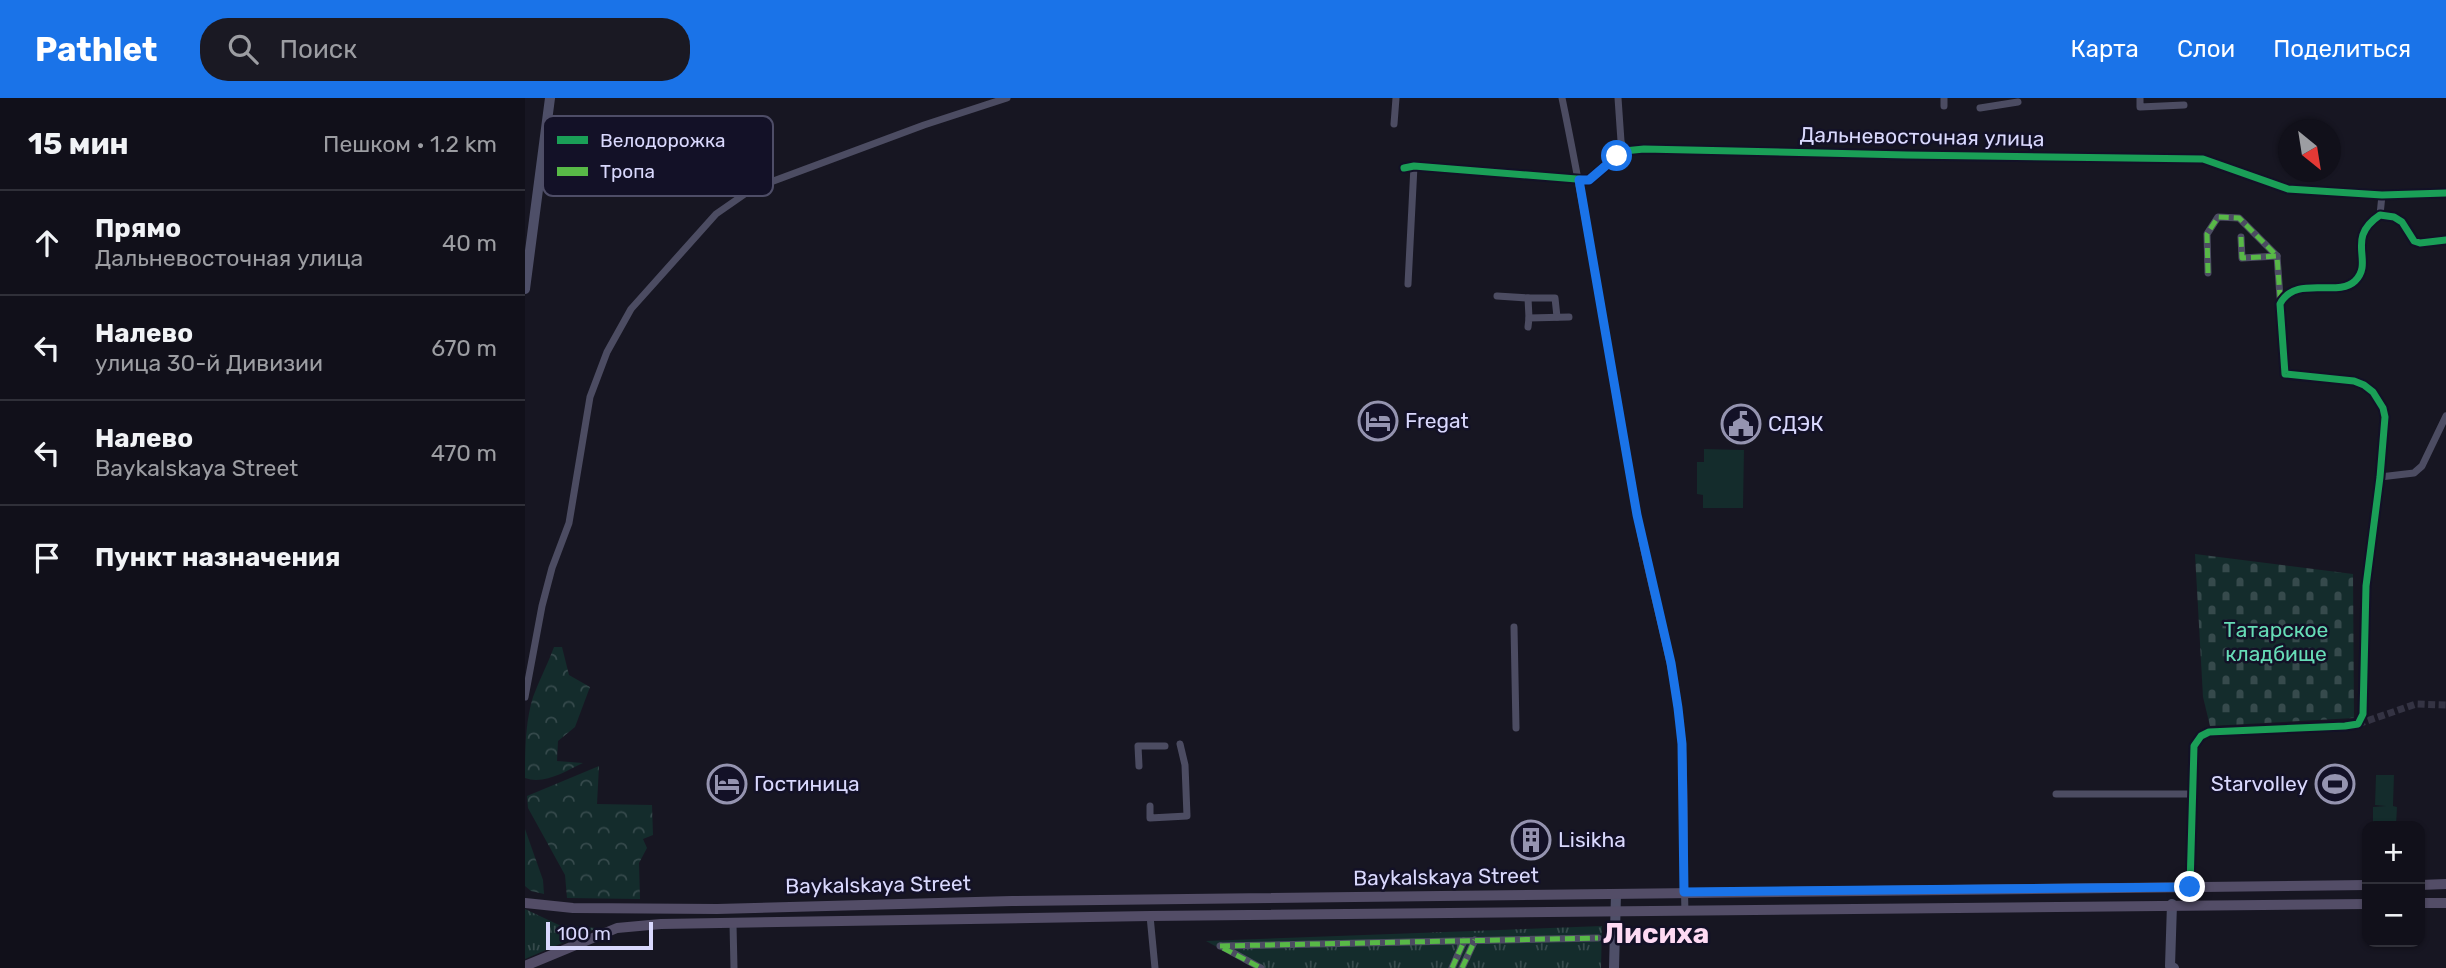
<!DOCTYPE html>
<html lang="ru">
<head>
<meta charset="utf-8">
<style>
	body { margin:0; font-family:Rubik,sans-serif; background:#1a1923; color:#f1f3f6 }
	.controls { position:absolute; right:21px; bottom:21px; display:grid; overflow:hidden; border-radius:14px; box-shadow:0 2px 5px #0004 }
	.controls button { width:63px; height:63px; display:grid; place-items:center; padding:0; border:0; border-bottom:2px solid #303039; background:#11101a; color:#f1f3f6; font:35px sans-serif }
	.compass { position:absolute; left:1753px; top:21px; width:63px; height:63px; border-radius:50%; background:#11101a; box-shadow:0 2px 5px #0004; rotate:150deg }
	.scale { position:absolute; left:21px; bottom:18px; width:107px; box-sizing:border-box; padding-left:7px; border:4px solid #d9d8fd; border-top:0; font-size:19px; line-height:24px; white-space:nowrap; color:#d9d8fd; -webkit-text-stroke:5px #131127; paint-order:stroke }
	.stop { position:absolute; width:21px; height:21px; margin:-16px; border:5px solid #1a73e8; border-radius:50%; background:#fff }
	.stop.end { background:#1a73e8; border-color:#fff; box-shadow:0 2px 7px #0008 }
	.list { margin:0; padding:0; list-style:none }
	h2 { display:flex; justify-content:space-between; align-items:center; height:91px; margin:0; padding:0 28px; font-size:30px }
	h2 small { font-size:23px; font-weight:400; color:#9c9da2 }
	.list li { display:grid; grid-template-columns:46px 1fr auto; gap:21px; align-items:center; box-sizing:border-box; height:105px; padding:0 28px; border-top:2px solid #303039 }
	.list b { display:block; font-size:26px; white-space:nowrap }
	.list p { margin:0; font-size:23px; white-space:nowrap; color:#9c9da2 }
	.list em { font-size:23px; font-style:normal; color:#9c9da2 }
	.icon { flex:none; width:38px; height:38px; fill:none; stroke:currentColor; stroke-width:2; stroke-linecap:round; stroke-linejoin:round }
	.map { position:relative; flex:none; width:1921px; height:870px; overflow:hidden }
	header { display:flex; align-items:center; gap:42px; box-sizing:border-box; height:98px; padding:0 35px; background:#1a73e8; color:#fff }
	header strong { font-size:33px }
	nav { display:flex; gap:38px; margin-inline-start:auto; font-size:24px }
	.search { width:490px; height:63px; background:#1a1923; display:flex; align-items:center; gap:18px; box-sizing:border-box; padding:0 24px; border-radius:28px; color:#9c9da2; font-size:26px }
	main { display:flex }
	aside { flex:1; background:#11101a }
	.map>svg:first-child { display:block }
	.grass { fill:url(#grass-tufts) }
	.forest { fill:url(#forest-crowns) }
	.cemetery { fill:url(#cemetery-stones) }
	.pitch { fill:#142c2c }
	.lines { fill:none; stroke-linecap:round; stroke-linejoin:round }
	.street-tunnel { stroke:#343343; stroke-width:7; stroke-dasharray:7 3.5; stroke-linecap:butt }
	.street { stroke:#4c4c62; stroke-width:7 }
	.secondary { stroke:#4e4f68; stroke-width:10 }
	.primary { stroke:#534d67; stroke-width:10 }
	.quiet { stroke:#58b947; stroke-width:5; stroke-dasharray:10 5; stroke-linecap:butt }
	.cycleway-casing { stroke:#131127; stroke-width:11 }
	.cycleway { stroke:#1a9f57; stroke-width:7 }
	.route { stroke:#1a73e8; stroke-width:9 }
	.labels { text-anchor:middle; stroke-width:5; stroke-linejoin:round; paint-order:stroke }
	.street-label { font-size:21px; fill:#d9d8fd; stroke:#131127 }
	.poi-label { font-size:21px; fill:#d9d8fd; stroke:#131127; text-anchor:start }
	.park-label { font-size:21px; fill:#66dcb6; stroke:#131127 }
	.district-label { font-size:28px; font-weight:bold; fill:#fedaf3; stroke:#131127 }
	.key { fill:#131127; stroke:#4e4d67; stroke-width:2 }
	.key-label { font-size:19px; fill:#d9d8fd }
</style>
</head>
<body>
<header>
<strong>Pathlet</strong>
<div class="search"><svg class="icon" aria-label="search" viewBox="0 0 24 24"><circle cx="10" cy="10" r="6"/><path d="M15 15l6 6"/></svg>Поиск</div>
<nav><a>Карта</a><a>Слои</a><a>Поделиться</a></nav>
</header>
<main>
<aside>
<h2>15 мин<small>Пешком · 1.2 km</small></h2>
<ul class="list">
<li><svg class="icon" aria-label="ahead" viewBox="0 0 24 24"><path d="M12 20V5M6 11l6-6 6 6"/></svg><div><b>Прямо</b><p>Дальневосточная улица</p></div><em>40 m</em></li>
<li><svg class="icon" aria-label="left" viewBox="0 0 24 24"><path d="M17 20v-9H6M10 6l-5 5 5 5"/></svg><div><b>Налево</b><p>улица 30-й Дивизии</p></div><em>670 m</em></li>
<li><svg class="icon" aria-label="left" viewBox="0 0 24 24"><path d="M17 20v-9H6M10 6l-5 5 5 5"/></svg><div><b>Налево</b><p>Baykalskaya Street</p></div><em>470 m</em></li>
<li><svg class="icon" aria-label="arrive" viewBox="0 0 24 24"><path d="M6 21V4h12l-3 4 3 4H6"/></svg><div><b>Пункт назначения</b></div></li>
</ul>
</aside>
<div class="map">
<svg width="1921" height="870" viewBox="0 0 1921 870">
	<defs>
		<pattern id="grass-tufts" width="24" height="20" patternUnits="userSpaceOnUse" patternTransform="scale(1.75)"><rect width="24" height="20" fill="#142c2c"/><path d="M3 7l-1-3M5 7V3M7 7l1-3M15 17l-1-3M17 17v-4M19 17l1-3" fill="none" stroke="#364a4c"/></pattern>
		<pattern id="forest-crowns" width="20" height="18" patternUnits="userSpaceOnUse" patternTransform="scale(1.75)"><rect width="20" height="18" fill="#142c2c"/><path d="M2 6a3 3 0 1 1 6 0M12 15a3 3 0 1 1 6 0" fill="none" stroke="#364a4c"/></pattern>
		<pattern id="cemetery-stones" width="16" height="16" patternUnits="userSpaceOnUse" patternTransform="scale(1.75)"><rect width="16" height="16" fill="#142c2c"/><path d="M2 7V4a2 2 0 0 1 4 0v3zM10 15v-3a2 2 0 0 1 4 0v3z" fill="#364a4c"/></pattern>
	</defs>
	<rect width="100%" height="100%" fill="#171622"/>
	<g class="grass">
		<polygon points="0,811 34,827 72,830 0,861"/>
		<polygon points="1077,828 1076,870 730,870 681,843"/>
	</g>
	<g class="forest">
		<path d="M29,549h8l7,28 21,12 -15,40 -17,14 -1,20 26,2c-17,8 -39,22 -58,15 0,-26 0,-55 8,-81 6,-17 15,-33 21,-50z"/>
		<polygon points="74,668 72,706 127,707 128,737 118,741 122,750 114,765 115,801 42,800 40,777 3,710 2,698"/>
		<polygon points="0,731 18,782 19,796 6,793 0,788"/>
	</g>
	<polygon class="cemetery" points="1670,456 1828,476 1829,620 1685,628 1678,599"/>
	<g class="pitch">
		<polygon points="1179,351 1219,352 1218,410 1178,410 1178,397 1172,396 1172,364 1179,364"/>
		<polygon points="1851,677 1869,677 1868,708 1872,709 1871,728 1848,728 1848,709 1861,708 1850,707"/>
	</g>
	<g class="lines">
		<polyline class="street-tunnel" points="1833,626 1891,606 1921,607"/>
		<g class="street">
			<path d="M1037,0c29,138 49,278 75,416 13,77 39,151 45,228 4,56 1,113 3,169"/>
			<polyline points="1093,0 1096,43 1099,53"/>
			<polyline points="1419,0 1419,8"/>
			<polyline points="1615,0 1615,9 1659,7"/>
			<polyline points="1455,10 1493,4"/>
			<polyline points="869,26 871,0"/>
			<polyline points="879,70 889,68 1064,82 1099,53 1119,51 1382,57 1678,61 1763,91 1857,97 1921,95"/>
			<polyline points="1855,117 1857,97"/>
			<polyline points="1716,139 1717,160 1752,158 1755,199"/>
			<polyline points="1683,175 1682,136 1693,119 1714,120 1752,158"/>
			<polyline points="883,186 889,68"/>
			<polyline points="972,198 1003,200"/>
			<polyline points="1004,220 1003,200 1030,200 1032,219"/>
			<polyline points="1003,229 1004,220 1044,219"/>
			<polyline points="1855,379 1889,375 1897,368 1921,318"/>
			<polyline points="989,529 991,630"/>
			<polyline points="0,599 17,508 27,470 44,425 65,299 82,254 106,211 191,116 227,91 399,27 482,0"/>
			<polyline points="614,668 613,648 640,648"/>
			<polyline points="1531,696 1667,696"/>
			<polyline points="625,708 625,720 662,718 660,667 655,646"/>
			<path d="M1665,789l4,-141 7,-10 8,-4 136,-6 13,-2 5,-10 3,-128 14,-109 5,-60 -2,-9 -10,-16 -9,-7 -10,-4 -69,-7 -5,-70c15,-30 58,-6 75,-23 20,-20 -11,-42 25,-66l14,2 8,5 12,19 6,2 26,-3"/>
			<polyline points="625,818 630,870"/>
			<polyline points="208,826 209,870"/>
			<polyline points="695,848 1073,840"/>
			<polyline points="696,848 736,870"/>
			<polyline points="927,870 939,843"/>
			<polyline points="937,870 950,842"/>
		</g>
		<g class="secondary">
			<polyline points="0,191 25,0"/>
			<polyline points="1647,806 1645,868 1649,870"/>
			<polyline points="1089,870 1091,796"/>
		</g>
		<g class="primary">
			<polyline points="1895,787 1921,786"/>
			<polyline points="0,805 48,810 192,811 487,803 1842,787"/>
			<polyline points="1895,805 1921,805"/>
			<polyline points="0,868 92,830 136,826 625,818 1842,806"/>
		</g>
		<g class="quiet">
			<polyline points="1716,139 1717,160 1752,158 1755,199"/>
			<polyline points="1683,175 1682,136 1693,119 1714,120 1752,158"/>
			<polyline points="695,848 1073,840"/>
			<polyline points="698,850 736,870"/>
			<polyline points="927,870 939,843"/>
			<polyline points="937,870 950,842"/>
		</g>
		<defs>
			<g id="cycleway">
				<polyline points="879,70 889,68 1064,82 1099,53 1119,51 1382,57 1678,61 1763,91 1857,97 1921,95"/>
				<path d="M1665,789l4,-141 7,-10 8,-4 136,-6 13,-2 5,-10 3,-128 14,-109 5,-60 -2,-9 -10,-16 -9,-7 -10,-4 -69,-7 -5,-70c15,-30 58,-6 75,-23 20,-20 -11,-42 25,-66l14,2 8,5 12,19 6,2 26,-3"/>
			</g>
		</defs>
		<use href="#cycleway" class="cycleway-casing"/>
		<use href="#cycleway" class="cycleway"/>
	</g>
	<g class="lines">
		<polyline class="route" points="1092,58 1064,82 1054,82 1112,417 1146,565 1153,610 1157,646 1159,794 1665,789"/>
	</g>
	<defs>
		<symbol id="hotel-ring" viewBox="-11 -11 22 22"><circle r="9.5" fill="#131127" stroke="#9594b0" stroke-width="1.5"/><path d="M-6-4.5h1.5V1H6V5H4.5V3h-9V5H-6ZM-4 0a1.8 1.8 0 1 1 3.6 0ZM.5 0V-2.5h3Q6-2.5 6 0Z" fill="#9594b0"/></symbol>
		<symbol id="civic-ring" viewBox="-11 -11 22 22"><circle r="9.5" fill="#131127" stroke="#9594b0" stroke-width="1.5"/><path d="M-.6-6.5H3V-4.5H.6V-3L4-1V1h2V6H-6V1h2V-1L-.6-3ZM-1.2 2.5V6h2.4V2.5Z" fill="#9594b0"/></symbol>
		<symbol id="stadium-ring" viewBox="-11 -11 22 22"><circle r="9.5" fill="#131127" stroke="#9594b0" stroke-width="1.5"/><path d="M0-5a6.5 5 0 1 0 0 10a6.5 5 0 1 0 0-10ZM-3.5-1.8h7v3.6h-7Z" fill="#9594b0"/></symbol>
		<symbol id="building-ring" viewBox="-11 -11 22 22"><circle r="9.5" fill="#131127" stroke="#9594b0" stroke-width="1.5"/><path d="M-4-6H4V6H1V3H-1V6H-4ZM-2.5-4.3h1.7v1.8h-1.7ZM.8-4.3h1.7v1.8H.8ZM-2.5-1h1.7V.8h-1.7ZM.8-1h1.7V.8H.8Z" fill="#9594b0"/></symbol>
	</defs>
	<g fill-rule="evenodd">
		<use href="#hotel-ring" x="831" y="301" width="44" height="44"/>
		<use href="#civic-ring" x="1194" y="304" width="44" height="44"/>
		<use href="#hotel-ring" x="180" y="664" width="44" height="44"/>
		<use href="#stadium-ring" x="1788" y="664" width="44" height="44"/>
		<use href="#building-ring" x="984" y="720" width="44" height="44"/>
	</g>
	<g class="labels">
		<g class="street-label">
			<text transform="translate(1397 39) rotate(1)" y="7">Дальневосточная улица</text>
			<text transform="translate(921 779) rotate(-1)" y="7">Baykalskaya Street</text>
			<text transform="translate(353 787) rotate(-1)" y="7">Baykalskaya Street</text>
		</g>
		<g class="poi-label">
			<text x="880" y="330">Fregat</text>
			<text x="1243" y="333">СДЭК</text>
			<text x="229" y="693">Гостиница</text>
			<text x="1783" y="693" text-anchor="end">Starvolley</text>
			<text x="1033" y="749">Lisikha</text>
		</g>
		<g class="park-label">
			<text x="1751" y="539">Татарское<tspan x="1751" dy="24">кладбище</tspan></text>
		</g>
		<g class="district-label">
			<text x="1131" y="845">Лисиха</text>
		</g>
	</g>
	<rect x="18" y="18" width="230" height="80" rx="10" class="key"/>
	<rect x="32" y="38" width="31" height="8" fill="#1a9f57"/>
	<rect x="32" y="69" width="31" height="9" fill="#58b947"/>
	<g class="key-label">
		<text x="75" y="49">Велодорожка</text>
		<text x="75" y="80">Тропа</text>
	</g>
</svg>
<div class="controls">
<button>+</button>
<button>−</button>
</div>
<svg class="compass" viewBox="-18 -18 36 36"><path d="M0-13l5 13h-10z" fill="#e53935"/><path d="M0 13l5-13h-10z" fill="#9c9da2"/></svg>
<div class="scale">100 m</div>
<div class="stop" style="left:1092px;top:58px"></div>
<div class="stop end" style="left:1665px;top:789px"></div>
</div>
</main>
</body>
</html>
